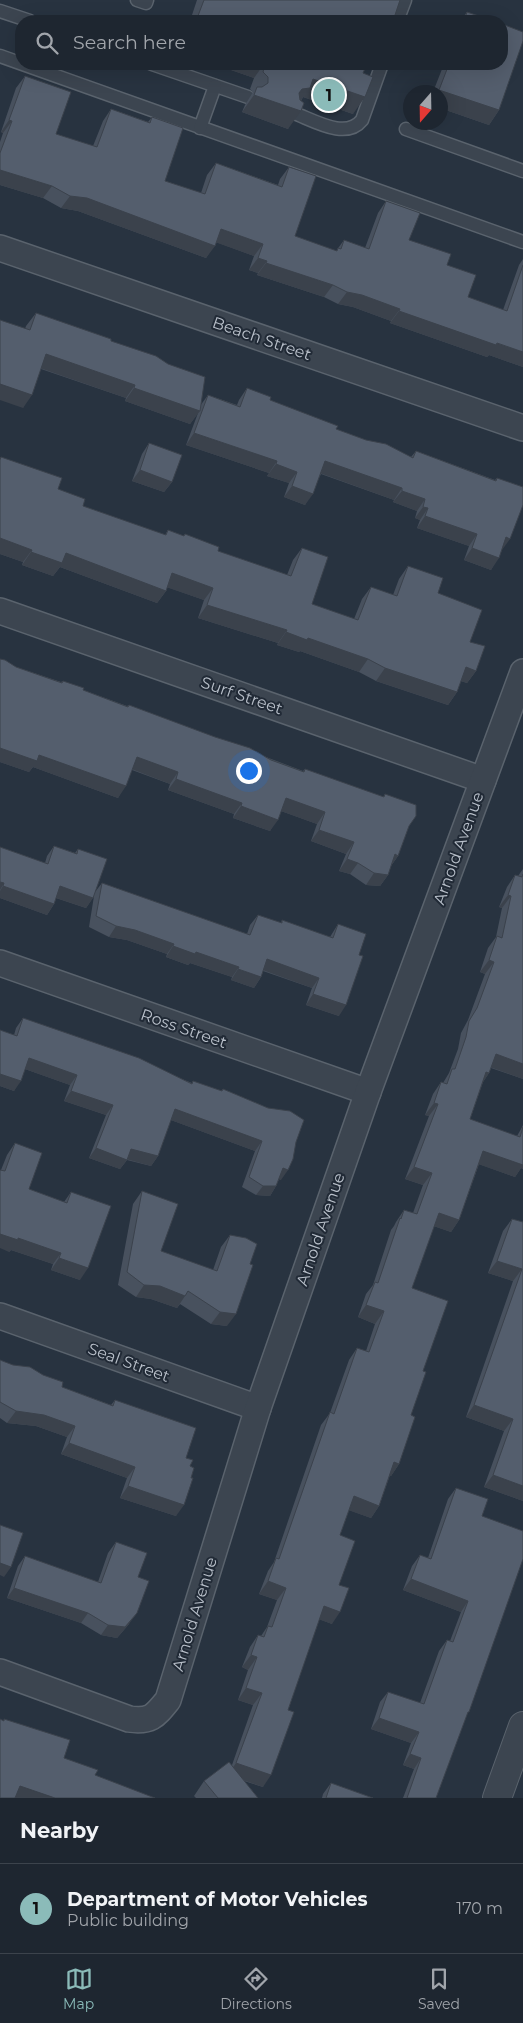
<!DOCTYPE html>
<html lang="en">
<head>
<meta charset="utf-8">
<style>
	body { margin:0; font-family:Montserrat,sans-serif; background:#262e38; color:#f1f3f6 }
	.compass { position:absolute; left:403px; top:85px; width:45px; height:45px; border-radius:50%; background:#1e2630; box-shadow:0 5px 20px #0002; rotate:200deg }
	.you { position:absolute; left:248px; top:770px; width:18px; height:18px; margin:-12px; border:4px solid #fff; border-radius:50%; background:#1a73e8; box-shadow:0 0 0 8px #1a73e833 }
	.badge { display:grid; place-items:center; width:32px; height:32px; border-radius:50%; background:#8bbbb9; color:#111; font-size:16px; font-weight:700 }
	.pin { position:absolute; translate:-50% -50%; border:2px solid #fff; box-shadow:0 1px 5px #0006 }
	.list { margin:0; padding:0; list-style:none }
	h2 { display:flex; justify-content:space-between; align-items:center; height:65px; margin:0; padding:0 20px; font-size:21px }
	h2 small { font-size:16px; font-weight:400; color:#a1a5ab }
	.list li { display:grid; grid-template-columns:32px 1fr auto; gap:15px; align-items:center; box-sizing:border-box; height:90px; padding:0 20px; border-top:1px solid #3c434c }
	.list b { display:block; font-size:19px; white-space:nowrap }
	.list p { margin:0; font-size:16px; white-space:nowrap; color:#a1a5ab }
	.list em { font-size:16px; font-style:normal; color:#a1a5ab }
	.icon { flex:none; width:28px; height:28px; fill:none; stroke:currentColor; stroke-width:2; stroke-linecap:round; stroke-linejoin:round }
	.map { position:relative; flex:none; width:523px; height:1798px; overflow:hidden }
	.search { position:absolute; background:#1e2630; box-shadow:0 5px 20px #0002; left:15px; right:15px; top:15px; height:55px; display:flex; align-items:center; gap:12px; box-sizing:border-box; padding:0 18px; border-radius:20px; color:#a1a5ab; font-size:19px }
	.sheet { height:155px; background:#1e2630 }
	nav { display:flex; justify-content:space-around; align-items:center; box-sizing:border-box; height:70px; border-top:1px solid #3c434c; background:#1e2630; font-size:14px; color:#a1a5ab }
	nav a { display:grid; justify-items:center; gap:2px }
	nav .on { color:#8bbbb9 }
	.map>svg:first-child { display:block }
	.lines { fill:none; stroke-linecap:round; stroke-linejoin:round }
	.service-casing { stroke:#5a636d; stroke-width:15 }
	.minor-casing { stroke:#5a636d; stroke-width:28 }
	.tertiary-casing { stroke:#5a636d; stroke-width:30 }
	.service { stroke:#3c4550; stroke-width:12 }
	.minor { stroke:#3c4550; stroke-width:25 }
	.tertiary { stroke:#3c4550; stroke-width:28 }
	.wall { fill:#48515e }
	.shaded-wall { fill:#3b424c }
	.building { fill:#545e6d; stroke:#3b424c }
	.labels { text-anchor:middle; stroke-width:4; stroke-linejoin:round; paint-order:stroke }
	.street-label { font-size:16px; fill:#b9c0ca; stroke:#212a36 }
</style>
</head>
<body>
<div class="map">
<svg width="523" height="1798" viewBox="0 0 523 1798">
	<rect width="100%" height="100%" fill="#283340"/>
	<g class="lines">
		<defs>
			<g id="service">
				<polyline points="137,0 146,3 147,0"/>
				<polyline points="0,11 30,21"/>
				<polyline points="397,21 405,0"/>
				<polyline points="0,56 523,242"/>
				<polyline points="152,64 248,97"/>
				<path d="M294,113c21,8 52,27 68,7l20,-56"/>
				<polyline points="200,128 215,86"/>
				<polyline points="406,129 523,171"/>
			</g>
			<g id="minor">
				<polyline points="0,248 523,428"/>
				<polyline points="0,611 483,780"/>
				<polyline points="0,963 368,1092"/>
				<polyline points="0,1316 258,1408"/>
				<path d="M0,1672l129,47c22,3 26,-3 39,-19l90,-292 110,-316 155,-420"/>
			</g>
			<polyline id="tertiary" points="497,1798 523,1726"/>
		</defs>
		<use href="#service" class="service-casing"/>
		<use href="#minor" class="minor-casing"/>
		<use href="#tertiary" class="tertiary-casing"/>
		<use href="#service" class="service"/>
		<use href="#minor" class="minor"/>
		<use href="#tertiary" class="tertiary"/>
	</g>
	<g class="wall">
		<polygon points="197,0 400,0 392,21 190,21"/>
		<polygon points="467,12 493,21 460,21"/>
		<polygon points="214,64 367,64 363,73 353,114 303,97 301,101 288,129 242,112 245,105 253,92 250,89 254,78"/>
		<polygon points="444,64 502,64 499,110 489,125 440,108 440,92 433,92"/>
		<polygon points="25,76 56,134 93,146 103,121 111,109 148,122 152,117 165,181 201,193 207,175 216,163 278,185 280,179 289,167 295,236 336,251 344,240 365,248 378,213 386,201 409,240 447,265 468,297 503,310 519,265 523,259 523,367 489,355 487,357 390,323 391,321 353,307 338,304 324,297 257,275 258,273 249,270 254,256 216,242 206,258 78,211 61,208 43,198 0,185 0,142 3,133 1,132 16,88"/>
		<polygon points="36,313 111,341 200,406 208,395 237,405 239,400 247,388 270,400 336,429 411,457 416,451 495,480 497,478 502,550 491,570 464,560 469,546 417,528 420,520 415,518 417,511 393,502 394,500 321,474 305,505 284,497 289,483 267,476 269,473 186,445 198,413 190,424 125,401 126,398 41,369 23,408 25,329 26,326"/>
		<polygon points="149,443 172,482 164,492 132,481 142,454"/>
		<polygon points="1,457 58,489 83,506 165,535 168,530 184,536 185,534 218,551 287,575 293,560 302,548 312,604 354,619 362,599 371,587 393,595 399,579 408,566 438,593 470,642 476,671 467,683 461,681 457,692 448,705 376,681 359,672 300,651 299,652 277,645 278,643 198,618 204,600 167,587 166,591 157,603 60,567 53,576 22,565 23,562 0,554 0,459"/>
		<polygon points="0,659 16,667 61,682 63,681 83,690 127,706 129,705 303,771 305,769 383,797 385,794 409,826 398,856 391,866 388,875 380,886 366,885 350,874 339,871 346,854 311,841 317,824 281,811 270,831 233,818 234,814 168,790 170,784 132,770 118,798 33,767 29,772 0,762"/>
		<polygon points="54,846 75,853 78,849 95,892 102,883 247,934 250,925 258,915 281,923 282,920 330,937 338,924 339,1016 306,1005 312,988 263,971 261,977 254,988 231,980 232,977 190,963 188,965 166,957 167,954 127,940 109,937 89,927 94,896 86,908 56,898 54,904 47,915 0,898 0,847 45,863 47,856"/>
		<polygon points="523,869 523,1079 491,1068 489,1073 483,1082 470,1119 517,1136 521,1129 523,1125 523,1169 521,1168 515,1177 479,1164 459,1220 451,1232 434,1226 412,1288 423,1371 411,1415 399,1464 391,1476 390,1475 379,1506 371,1518 349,1510 340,1535 339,1585 332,1624 319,1619 288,1710 263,1787 244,1781 258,1798 196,1798 194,1796 204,1781 232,1765 253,1705 238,1700 248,1670 242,1667 250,1647 258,1635 261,1636 267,1627 277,1600 259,1594 268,1571 274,1562 321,1425 330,1413 349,1360 357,1348 366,1351 375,1324 358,1317 366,1294 373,1285 391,1230 394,1226 396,1222 404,1210 413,1213 423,1185 405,1179 429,1116 425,1115 433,1094 441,1082 443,1083 449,1073 458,1049 461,1033 468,1020 485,974 480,972 488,948 496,937 502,908 499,907 507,887 515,875 518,876"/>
		<polygon points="23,1018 192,1083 193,1081 221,1091 223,1089 268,1108 281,1180 279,1179 276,1186 270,1196 256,1195 242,1187 255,1151 171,1120 158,1156 151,1166 127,1160 120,1169 89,1158 106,1115 64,1101 70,1085 25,1069 14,1091 0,1086 0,1030 14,1035 16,1028"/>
		<polygon points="15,1143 29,1189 64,1202 71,1192 80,1280 51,1270 53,1264 11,1250 9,1252 1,1170 7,1155"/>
		<polygon points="142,1191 161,1251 213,1270 221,1247 230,1235 227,1326 211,1324 180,1304 177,1308 151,1299 136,1297 118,1285 133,1204"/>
		<polygon points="512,1219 523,1222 523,1501 484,1487 504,1431 466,1417 513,1281 488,1273 503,1231"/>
		<polygon points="0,1360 62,1387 111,1405 115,1400 186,1458 190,1466 176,1516 120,1498 127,1478 61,1454 67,1437 36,1426 7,1423 0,1418"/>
		<polygon points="456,1488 482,1516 466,1717 436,1798 403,1798 414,1769 403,1765 411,1743 371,1729 380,1702 388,1692 420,1703 439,1651 447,1640 450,1641 461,1612 403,1590 412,1566 420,1555 428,1558 448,1499"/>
		<polygon points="116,1542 138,1577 129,1624 117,1638 101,1635 81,1623 7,1598 18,1566 25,1556 98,1582 108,1553"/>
		<polygon points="331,1783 373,1798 322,1798 323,1794"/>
	</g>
	<g class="shaded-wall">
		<polygon points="383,17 393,21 380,21"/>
		<polygon points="214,64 264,64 254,78"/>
		<polygon points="313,79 365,97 353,114 303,97 298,106 301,111 288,129 242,112 254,95 302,89"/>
		<polygon points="439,90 499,110 489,125 440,108 440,92 437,92"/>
		<polygon points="9,120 12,121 3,133 1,132"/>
		<polygon points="0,170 52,186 43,198 0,185"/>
		<polygon points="70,196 87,198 215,246 206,258 78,211 61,208"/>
		<polygon points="221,229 263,244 254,256 212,241"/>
		<polygon points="258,258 267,261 258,273 249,270"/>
		<polygon points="266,263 333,285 324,297 257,275"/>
		<polygon points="347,292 362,295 400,309 391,321 353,307 338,304"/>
		<polygon points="399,311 523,352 523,367 489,355 487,357 390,323"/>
		<polygon points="46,354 135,385 126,398 37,367"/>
		<polygon points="0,384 32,395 23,408 0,400"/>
		<polygon points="134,388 200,411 190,424 125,401"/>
		<polygon points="194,433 277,461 269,473 186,445"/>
		<polygon points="325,461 402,488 394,500 317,472"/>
		<polygon points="276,464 297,472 289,483 267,476"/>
		<polygon points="140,470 172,482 164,492 132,481"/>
		<polygon points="292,486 313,494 305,505 284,497"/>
		<polygon points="402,491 425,499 417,511 393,502"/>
		<polygon points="423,507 428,508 420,520 415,518"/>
		<polygon points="425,516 477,534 469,546 417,528"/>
		<polygon points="506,537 510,539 502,550"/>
		<polygon points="0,538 32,550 23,562 0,554"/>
		<polygon points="472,548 499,558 491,570 464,560"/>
		<polygon points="31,552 66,553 166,591 157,603 60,567 53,576 22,565"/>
		<polygon points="172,573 213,588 204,600 163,586"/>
		<polygon points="207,605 287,630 278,643 198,618"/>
		<polygon points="286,632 308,638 368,659 359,672 300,651 299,652 277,645"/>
		<polygon points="466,667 476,671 467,683 457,680"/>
		<polygon points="385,668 457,692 448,705 376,681"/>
		<polygon points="0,748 39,755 126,786 118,798 33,767 29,772 0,762"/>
		<polygon points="137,757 178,772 170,784 129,768"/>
		<polygon points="176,779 242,803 234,814 168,790"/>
		<polygon points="286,798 325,812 317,824 278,810"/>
		<polygon points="241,806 278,820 270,831 233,818"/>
		<polygon points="319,830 354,842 346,854 311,841"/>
		<polygon points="395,854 398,856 390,867"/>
		<polygon points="347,859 358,863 350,874 339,871"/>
		<polygon points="374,873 388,875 380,886 366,885"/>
		<polygon points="0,882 4,883 0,890"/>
		<polygon points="3,886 54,904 47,915 0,898 0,891"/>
		<polygon points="60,886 93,898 86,908 53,897"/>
		<polygon points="508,895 511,896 502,908 499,907"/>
		<polygon points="116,926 135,930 174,944 167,954 127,940 109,937"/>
		<polygon points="173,946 196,952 239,967 232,977 190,963 188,965 166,957"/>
		<polygon points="267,959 319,978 312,988 260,969"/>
		<polygon points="489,960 494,962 485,974 480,972"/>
		<polygon points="238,969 261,977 254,988 231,980"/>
		<polygon points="313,994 346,1005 339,1016 306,1005"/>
		<polygon points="496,1054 523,1064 523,1079 487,1066"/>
		<polygon points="29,1058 77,1075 70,1085 22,1068"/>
		<polygon points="486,1072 489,1073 481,1085"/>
		<polygon points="0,1074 21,1081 14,1091 0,1086"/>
		<polygon points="71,1091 113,1105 106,1115 64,1101"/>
		<polygon points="434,1103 438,1104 429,1116 425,1115"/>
		<polygon points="175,1109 262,1141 255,1151 168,1119"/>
		<polygon points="96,1148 131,1149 158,1156 151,1166 126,1159 127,1160 120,1169 89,1158"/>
		<polygon points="483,1151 523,1160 523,1169 521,1168 515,1177 475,1163"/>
		<polygon points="414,1167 432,1173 423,1185 405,1179"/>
		<polygon points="283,1168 288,1170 281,1180 276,1178"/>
		<polygon points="263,1186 276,1186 270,1196 256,1195"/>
		<polygon points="439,1213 459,1220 451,1232 430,1225"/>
		<polygon points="0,1234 18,1238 61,1253 53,1264 11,1250 9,1252 0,1248"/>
		<polygon points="59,1258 88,1268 80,1280 51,1270"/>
		<polygon points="497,1261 522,1269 513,1281 488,1273"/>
		<polygon points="144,1285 160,1286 185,1296 177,1308 151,1299 136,1297"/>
		<polygon points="366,1305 384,1311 375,1324 358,1317"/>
		<polygon points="220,1312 236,1314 227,1326 211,1324"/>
		<polygon points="474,1405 513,1419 504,1431 466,1417"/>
		<polygon points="16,1411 44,1415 75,1426 67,1437 36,1426 7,1423"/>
		<polygon points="69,1443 135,1467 127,1478 61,1454"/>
		<polygon points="394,1462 399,1464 391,1476 386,1474"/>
		<polygon points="493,1475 523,1486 523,1501 484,1487"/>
		<polygon points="128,1486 184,1505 176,1516 120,1498"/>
		<polygon points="354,1496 379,1506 371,1518 345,1509"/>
		<polygon points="0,1563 11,1567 4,1577 0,1575"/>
		<polygon points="411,1579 468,1601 461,1612 403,1590"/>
		<polygon points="268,1581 286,1588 277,1600 259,1594"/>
		<polygon points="14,1588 88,1613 81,1623 7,1598"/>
		<polygon points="324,1606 340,1612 332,1624 315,1618"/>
		<polygon points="137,1613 129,1624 117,1638 101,1635 108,1625"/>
		<polygon points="251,1655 257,1657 248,1670 242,1667"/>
		<polygon points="246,1688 262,1693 253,1705 238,1700"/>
		<polygon points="379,1718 419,1732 411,1743 371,1729"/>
		<polygon points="410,1754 421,1758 414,1769 403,1765"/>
		<polygon points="236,1763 271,1775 263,1787 228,1775"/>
		<polygon points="20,1786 55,1798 14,1798"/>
	</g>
	<g class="building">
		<polygon points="204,0 400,0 393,21 383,17 382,21 196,21"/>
		<polygon points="467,12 493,21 464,21"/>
		<polygon points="502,24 523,32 523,41 499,110 439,90 449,64 502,64"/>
		<polygon points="265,64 367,64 363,73 373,77 365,97 313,79 310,88 302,89 299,93 300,100 304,103 301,111 254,95 257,87 262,87 268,83 268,77 263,72"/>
		<polygon points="25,76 71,92 56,134 97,147 111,109 150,123 152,117 183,128 165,181 205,194 216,163 282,187 289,167 316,176 295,236 337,251 338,248 341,249 344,240 369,249 386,201 420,213 409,240 451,254 447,265 476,275 468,297 507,311 523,265 523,352 497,343 496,345 399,311 400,309 362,295 347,292 333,285 266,263 267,261 258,258 263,244 221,229 215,246 87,198 70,196 52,186 0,170 0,153 12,121 9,120"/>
		<polygon points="36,313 111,339 111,341 156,356 168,364 205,377 200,411 134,388 135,385 46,354 32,395 0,384 0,320 30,330"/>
		<polygon points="247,388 271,397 270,400 338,426 336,429 366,440 386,444 413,458 416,451 496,481 497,478 523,487 523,505 510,539 506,537 499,558 472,548 477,534 425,516 428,508 423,507 425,499 402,491 402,488 325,461 313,494 292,486 297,472 276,464 277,461 194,433 208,395 240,407"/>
		<polygon points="149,443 182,455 172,482 140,470"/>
		<polygon points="1,457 62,478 58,489 85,499 83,506 166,535 168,530 184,536 185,534 219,547 218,551 291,576 302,548 328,557 312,604 358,620 371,587 397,596 408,566 443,578 438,593 482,610 470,642 485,646 476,671 466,667 457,692 385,668 368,659 308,638 307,640 286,632 287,630 207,605 213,588 172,573 166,591 66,553 62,563 31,552 32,550 0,538 0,460"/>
		<polygon points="0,659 5,660 16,667 62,683 63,681 84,688 83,690 128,707 129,705 215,737 250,748 271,760 304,772 305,769 384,797 385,794 416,805 416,816 409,826 398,856 395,854 388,875 374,873 358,863 347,859 354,842 319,830 325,812 286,798 278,820 241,806 242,803 176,779 178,772 137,757 126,786 39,755 37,761 0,748"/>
		<polygon points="54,846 77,854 78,849 107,859 93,898 60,886 54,904 3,886 4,883 0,882 0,847 48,864"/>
		<polygon points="523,874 523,1064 496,1054 489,1073 486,1072 470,1119 520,1137 523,1127 523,1165 483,1151 459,1220 439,1213 412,1288 448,1301 423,1371 426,1372 411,1415 415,1417 399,1464 394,1462 379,1506 354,1496 340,1535 355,1541 339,1585 349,1588 340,1612 324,1606 288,1710 294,1712 271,1775 236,1763 262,1693 246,1688 257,1657 251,1655 258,1635 264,1637 268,1626 272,1627 286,1588 268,1581 276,1558 279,1559 330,1412 334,1414 357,1348 369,1352 384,1311 366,1305 375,1282 378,1283 400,1218 401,1219 404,1210 417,1214 432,1173 414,1167 438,1104 434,1103 441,1082 447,1084 452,1069 455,1069 466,1037 469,1021 477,1008 494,962 489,960 497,936 502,938 511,896 508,895 515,875 522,877"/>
		<polygon points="102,883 250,935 258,915 282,923 282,920 333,938 338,924 366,934 359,955 363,956 346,1005 313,994 319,978 267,959 261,977 238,969 239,967 196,952 195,954 173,946 174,944 135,930 116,926 96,916"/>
		<polygon points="23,1018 139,1058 192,1084 193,1081 222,1091 223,1089 268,1108 290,1111 304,1120 296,1142 293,1159 288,1170 283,1168 276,1186 263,1186 249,1177 262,1141 175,1109 158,1156 131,1149 127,1160 96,1148 113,1105 71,1091 77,1075 29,1058 21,1081 0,1074 0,1030 17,1036"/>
		<polygon points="15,1143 42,1153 29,1189 67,1203 71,1192 111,1206 88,1268 59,1258 61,1253 18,1238 18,1240 0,1234 0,1170 5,1171"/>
		<polygon points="142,1191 178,1204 161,1251 217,1271 230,1235 246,1238 257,1244 250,1264 253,1265 236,1314 220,1312 188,1291 185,1296 160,1286 144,1285 127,1272"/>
		<polygon points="512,1219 523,1222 523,1486 493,1475 513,1419 474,1405 522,1269 497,1261"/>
		<polygon points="0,1360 13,1365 30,1367 43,1375 63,1382 62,1387 113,1406 115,1400 196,1428 186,1458 193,1460 190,1466 194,1468 191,1478 193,1478 184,1505 128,1486 135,1467 69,1443 75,1426 44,1415 16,1411 0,1402"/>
		<polygon points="456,1488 488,1499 482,1516 523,1531 523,1559 469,1712 468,1712 436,1798 407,1798 421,1758 410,1754 419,1732 379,1718 388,1692 424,1704 447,1640 453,1642 468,1601 411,1579 420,1555 431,1559"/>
		<polygon points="0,1525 23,1533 11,1567 0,1563"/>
		<polygon points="116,1542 147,1553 138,1577 149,1581 137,1613 125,1627 108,1625 88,1613 14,1588 25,1556 101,1583"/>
		<polygon points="0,1719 4,1721 4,1719 70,1740 64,1758 98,1770 95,1775 155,1798 55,1798 20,1786 15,1798 0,1798"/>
		<polygon points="229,1762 258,1798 218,1798 204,1781"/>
		<polygon points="331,1783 373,1798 326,1798"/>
	</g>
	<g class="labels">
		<g class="street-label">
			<text transform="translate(262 338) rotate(19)" y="6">Beach Street</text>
			<text transform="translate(242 695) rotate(19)" y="6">Surf Street</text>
			<text transform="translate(458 848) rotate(-70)" y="6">Arnold Avenue</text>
			<text transform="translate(184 1028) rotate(19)" y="6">Ross Street</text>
			<text transform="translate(320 1229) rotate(-71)" y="6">Arnold Avenue</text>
			<text transform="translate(129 1362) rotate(20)" y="6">Seal Street</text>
			<text transform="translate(194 1614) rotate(-73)" y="6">Arnold Avenue</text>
		</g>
	</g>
</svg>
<svg class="compass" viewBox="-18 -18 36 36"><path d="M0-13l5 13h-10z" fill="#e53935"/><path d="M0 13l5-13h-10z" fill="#a1a5ab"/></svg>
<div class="you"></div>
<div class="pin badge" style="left:329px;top:95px">1</div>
<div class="search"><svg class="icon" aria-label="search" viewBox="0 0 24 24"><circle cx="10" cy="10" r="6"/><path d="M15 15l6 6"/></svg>Search here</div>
</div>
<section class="sheet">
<h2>Nearby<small></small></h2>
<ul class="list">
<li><span class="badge">1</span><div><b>Department of Motor Vehicles</b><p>Public building</p></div><em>170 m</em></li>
</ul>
</section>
<nav>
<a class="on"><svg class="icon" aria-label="map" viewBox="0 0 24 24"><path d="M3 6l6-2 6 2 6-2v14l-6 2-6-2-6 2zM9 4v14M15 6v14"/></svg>Map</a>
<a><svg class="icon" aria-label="directions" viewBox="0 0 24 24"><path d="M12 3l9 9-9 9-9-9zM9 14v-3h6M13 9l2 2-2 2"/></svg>Directions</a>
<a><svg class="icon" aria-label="saved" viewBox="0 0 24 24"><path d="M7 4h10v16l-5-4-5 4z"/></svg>Saved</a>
</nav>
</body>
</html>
